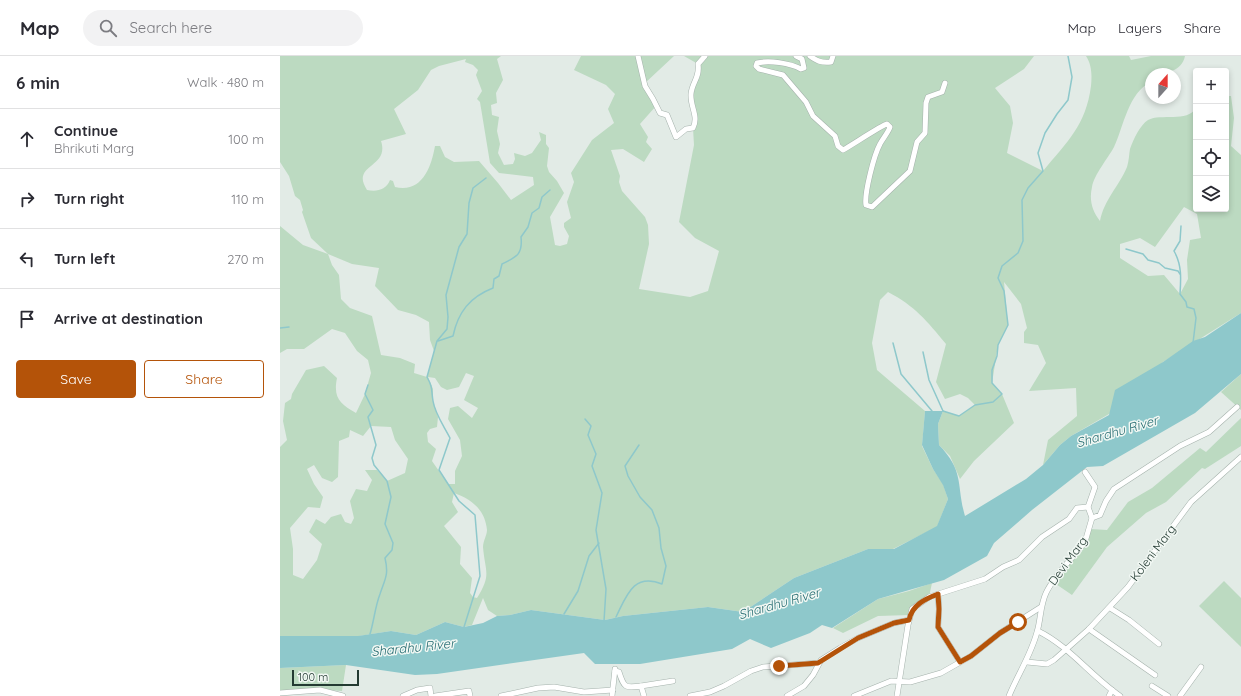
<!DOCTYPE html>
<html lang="en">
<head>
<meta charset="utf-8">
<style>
	body { margin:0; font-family:Quicksand,sans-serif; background:#f2f2f3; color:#2b2b33 }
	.controls { position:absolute; right:12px; top:12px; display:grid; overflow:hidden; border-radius:4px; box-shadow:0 2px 6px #0003 }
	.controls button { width:36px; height:36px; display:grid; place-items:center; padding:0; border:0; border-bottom:1px solid #e1e1e2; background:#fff; color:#2b2b33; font:20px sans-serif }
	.compass { position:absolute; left:865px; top:12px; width:36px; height:36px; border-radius:50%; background:#fff; box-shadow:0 2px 6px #0003; rotate:21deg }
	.scale { position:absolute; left:12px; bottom:10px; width:67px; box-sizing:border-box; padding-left:4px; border:2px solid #233a32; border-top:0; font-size:11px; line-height:14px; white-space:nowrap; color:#233a32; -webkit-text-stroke:3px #f2f8f4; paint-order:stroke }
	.stop { position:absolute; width:12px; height:12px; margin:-9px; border:3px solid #b45309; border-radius:50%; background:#fff }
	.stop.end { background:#b45309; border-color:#fff; box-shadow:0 1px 4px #0008 }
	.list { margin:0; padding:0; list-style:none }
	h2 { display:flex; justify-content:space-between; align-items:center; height:52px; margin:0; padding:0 16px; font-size:17px }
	h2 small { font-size:13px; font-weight:400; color:#7c7c81 }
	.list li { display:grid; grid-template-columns:26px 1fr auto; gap:12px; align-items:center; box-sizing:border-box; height:60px; padding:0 16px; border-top:1px solid #e1e1e2 }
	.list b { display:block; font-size:15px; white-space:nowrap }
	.list p { margin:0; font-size:13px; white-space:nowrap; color:#7c7c81 }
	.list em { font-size:13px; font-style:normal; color:#7c7c81 }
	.actions { display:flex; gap:8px; padding:12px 16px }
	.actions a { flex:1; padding:9px 0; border:1px solid #b45309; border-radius:4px; text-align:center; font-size:14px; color:#b45309 }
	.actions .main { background:#b45309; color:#fff }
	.icon { flex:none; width:22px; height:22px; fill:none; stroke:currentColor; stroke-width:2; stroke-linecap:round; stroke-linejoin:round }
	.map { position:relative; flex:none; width:961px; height:640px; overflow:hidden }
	header { display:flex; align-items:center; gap:24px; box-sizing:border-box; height:56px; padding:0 20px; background:#fff; border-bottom:1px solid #e1e1e2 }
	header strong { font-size:19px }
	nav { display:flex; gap:22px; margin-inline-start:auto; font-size:14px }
	.search { width:280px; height:36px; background:#f2f2f3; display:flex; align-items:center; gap:10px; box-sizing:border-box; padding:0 14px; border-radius:22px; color:#7c7c81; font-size:15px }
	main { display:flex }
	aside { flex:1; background:#fff }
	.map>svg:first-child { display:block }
	.green { fill:#bcdac1; fill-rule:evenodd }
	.water { fill:#8ec8cb }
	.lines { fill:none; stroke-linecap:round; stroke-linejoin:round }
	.stream { stroke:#8ec8cb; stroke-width:1.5 }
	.street-casing { stroke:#a5b2ac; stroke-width:6 }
	.street { stroke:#fff; stroke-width:5 }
	.route { stroke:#b45309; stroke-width:5 }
	.labels { text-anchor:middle; stroke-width:3; stroke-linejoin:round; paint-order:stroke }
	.street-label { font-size:12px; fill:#233a32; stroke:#f2f8f4 }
	.water-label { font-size:13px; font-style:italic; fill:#236b70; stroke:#f2f8f4 }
</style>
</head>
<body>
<header>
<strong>Map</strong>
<div class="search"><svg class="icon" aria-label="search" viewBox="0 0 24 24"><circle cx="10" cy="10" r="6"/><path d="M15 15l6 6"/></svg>Search here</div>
<nav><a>Map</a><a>Layers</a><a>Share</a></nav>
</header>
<main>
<aside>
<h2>6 min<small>Walk · 480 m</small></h2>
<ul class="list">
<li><svg class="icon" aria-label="ahead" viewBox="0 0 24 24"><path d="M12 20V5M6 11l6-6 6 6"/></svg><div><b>Continue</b><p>Bhrikuti Marg</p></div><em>100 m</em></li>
<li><svg class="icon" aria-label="right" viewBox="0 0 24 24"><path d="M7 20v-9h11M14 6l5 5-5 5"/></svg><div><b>Turn right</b></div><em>110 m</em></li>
<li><svg class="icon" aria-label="left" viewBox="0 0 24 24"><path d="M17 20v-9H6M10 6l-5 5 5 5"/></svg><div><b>Turn left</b></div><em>270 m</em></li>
<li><svg class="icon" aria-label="arrive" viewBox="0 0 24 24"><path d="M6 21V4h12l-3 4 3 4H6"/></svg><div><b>Arrive at destination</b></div></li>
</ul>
<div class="actions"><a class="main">Save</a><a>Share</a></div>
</aside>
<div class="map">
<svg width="961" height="640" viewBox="0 0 961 640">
	<rect width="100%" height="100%" fill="#e2ebe6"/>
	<g class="green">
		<path d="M0,0h221l-4,3 6,21 -7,13 1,10 -6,2 1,10 7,2 -2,14 3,13 -2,9 6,12 9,-1 2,-5 -1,-6 11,3 7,-3 9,-13 -2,-8 7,3v9l3,4 -2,18 2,6 8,9 7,12 -14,24 5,28 5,1 7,-2 2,-8 -5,-9v-4l7,-5 -4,-16 7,-20 -3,-9 21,-33 22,-17 -6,-14 7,-15 -9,-9 -32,-15 7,-14h93l-30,28 12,22 -16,18 8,13 -2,5 6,7 -8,13 -21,-13 -12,1 9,26 -1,6 3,9 23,26 3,8 1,19 -10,45 51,8 18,-6 11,-40 -24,-13 -16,-16 15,-77 -1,-17 3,-7 -5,-24 7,-33 -14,-8h350l-10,13 -29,19 15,18 3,17 -6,30 36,18c24,-29 43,-46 48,-85 1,-10 1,-21 -5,-30h43l2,4 20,-4h34c-3,16 -21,18 -34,18v8c-23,11 -27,44 -37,65 -6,11 -20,28 -22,40 -3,13 0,24 8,34 4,-21 19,-35 27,-54 2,-6 2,-13 3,-18 3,-9 10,-24 18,-29 13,-7 39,3 48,-12v101h30v-113h5l3,22 -3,28 10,9v158l-78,49 -54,52 -38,22 -11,9 -17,20 5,-25 29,-24 -1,-28 -47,3 17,-28 -8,-18 -14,-2v-11l3,-4 -6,-24 -17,-22 4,43 -10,20 -6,38 10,11 12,29 -40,38 -14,18 -10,-23 -11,-11 -1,-21 5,-13 16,5 16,-11 -7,-7 -8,-4 -15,5 -9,-17 10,-38c-19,-23 -31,-38 -58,-52l-8,8 -8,43 5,27 48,41 -3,35 11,23 10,15 5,15 -11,28 -44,22h-25l-74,29 -51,34 -35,-5 -85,9 -18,4 -74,-10 -21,5 -13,1 -9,-6 -5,-12 -11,27 -8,2 -19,-5 -29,13 -25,-4 -32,5h-79v-189l7,-7 -4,-19 2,-18 6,-4 1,-5 14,-24 18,-4 13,12c-4,20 3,26 19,35l9,-19 6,-21 -3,-13 -11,-9 -12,-18 -13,-4 -28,20h-17l-7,4v-127l23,19 25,9 -17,-16 -9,-26 1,-2 -3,-10 -5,-4 -6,-20 -9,-14zM186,3l-1,3 8,3 5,5 -2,5 6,16 -5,8 3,3 10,61 9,10 34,4 1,8 -23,15 -13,-17 -19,-22 -25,1 -9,-5 -5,-11h-5c-4,22 -13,47 -40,41l-2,-6 -3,-1c-4,10 -13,12 -23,10 -17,-26 23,-22 14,-49l25,-7 -12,-25 24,-19 13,-20 8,-4zM904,151l13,7 4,24 -11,2 -3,20 1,19 -8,15 -16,-19 -16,1 -28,-18v-14l20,-6 15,9zM48,198l24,10 27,4 -4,18 23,24 18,5 13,7 1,18 4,11 -7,26 -13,-4 1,-9 -15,-6 -19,-3 -9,-39 -22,-8 -9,-9 -2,-24 -7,-10zM186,317l8,3 -10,24 14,8 -6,10 -14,-12 -8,2 -2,11 12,21 2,16 -7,15v13h-7l-16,-23 4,-12 -8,-7 -1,-9 3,-4 7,-2 1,-10 -5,-16v-12l-5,-12 7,1 6,9 6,3 12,-3zM91,370l20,1 4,13 13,19 -3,14 -18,8 -10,-11h-12l7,10 -5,11 -11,-2 -6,12 4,17 -3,6 -6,-2 -4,-8 -10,3 -6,7 -9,-5 -7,13 13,12 -5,16 -14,19 -10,-4v-26l-3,-21 18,-21 12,1 3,-11 -9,-13 -7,-15 7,-4 8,13 10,4 6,-5 1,-36 10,-4 1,-7 13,6zM174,437c17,6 31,16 33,37 0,5 -4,11 -4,17 2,25 9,27 -6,51l-4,-1 -3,-4 2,-15 -12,-14 1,-17 -17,-21 14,-14 -6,-10z"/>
		<polygon points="961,318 961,354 941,336"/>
		<polygon points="961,362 961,390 925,413 922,412 886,446 866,457 827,491 792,539 773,526 794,500 810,473 827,474 848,446 872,432 920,392 926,396"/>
		<polygon points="944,525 961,542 961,591 919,550"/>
		<polygon points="652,527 649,541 638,548 630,559 598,560 563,577 553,572 598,543 629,535"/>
		<polygon points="66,609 62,635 35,633 0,635 0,612"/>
	</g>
	<path class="water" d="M961,257v61l-46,39 -92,53 -16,1 -55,43 -38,33 -7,13 -43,24 -66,19 -46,29 -10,-3 -12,8 -39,15 -21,-9 -18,10 -92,15h-45l-11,-11 -147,21 -22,1 -69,-10 -66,3v-32h78l33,-5 25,4 29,-13 19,5 19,-4 14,-7 13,-1 21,-5 74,10 18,-4 85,-9 35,5 51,-34 74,-29h26l43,-23 11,-27 -5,-14 -10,-16 -11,-24 3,-34h18l-5,13 1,21c26,27 17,40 26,71l61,-37 17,-14 17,-20 11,-9 38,-21 6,-25 48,-28 30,-21 12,-4z"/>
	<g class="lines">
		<g class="stream">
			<path d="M901,170l-1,15 -6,10c8,14 7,28 6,43l6,8 1,5 7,2 2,9 -3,25"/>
			<polyline points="846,193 863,198 868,204 879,207 885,212 898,215 900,218"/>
			<polyline points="0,272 9,271"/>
			<path d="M158,285l15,-5c5,-24 17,-39 40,-48l1,-9 5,-3 3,-12c14,-7 21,-9 19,-27l7,-10 4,-14 7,-5 3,-11 8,-7"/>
			<polyline points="613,287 621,318 652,355"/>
			<polyline points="643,296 649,324 663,355"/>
			<path d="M88,329l-3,9 8,16 -5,7 8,28 -4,13 2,7 13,16 4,16 -6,27 8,19 -1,7 -7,8c4,17 0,21 -5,36 -5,13 -6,27 -10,40"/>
			<polyline points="663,355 679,360 695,349 713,346 722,338 712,327 712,314 717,300 718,289 728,269 724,235 718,222 722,210 738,197 743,185 742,144 748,132 763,115 758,97 765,77 777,58 788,44 792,21 788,0"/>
			<polyline points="305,363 311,370 308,379 316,398 312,410 322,437 316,474 326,533 324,565"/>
			<polyline points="284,558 298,535 309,500 319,487"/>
			<path d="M336,561c10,-20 17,-45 46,-33l4,-18 -5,-18 -2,-20 -7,-18 -12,-13 -12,-21 -3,-10 14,-21"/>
			<path d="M184,571l16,-51 -5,-61 -16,-14 -20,-31 11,-32c-6,-12 -15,-24 -17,-37 -2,-12 0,-13 -6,-24l10,-36 10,-12 1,-12 -2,-22 13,-48 8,-13 2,-31 4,-15 13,-10"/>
		</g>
		<defs>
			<g id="street">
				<path d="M358,0l7,30 8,13 7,14 7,2 9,22 10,-8 7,-1c6,-12 -3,-21 -2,-34 1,-12 9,-16 7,-30l7,-8"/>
				<path d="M516,0l6,3 2,9 -3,1c-11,-6 -32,-9 -44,-6l-1,3 3,3 24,6 23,27 7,14 22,20 3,10 5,4c9,-5 39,-25 44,-26l3,3c-2,6 -7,11 -10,17 -6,11 -16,50 -14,61l6,2 38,-36 7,-29 8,-9 1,-30 2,-6 14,-5 3,-9"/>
				<path d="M530,0c7,5 11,7 21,6l2,-6"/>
				<polyline points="812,462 820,459 826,445 834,433 900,390 929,376 957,351"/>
				<polyline points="658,538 659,553 658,571 680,606"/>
				<polyline points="830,552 849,564 879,588"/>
				<polyline points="809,573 875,619"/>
				<path d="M758,575c31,15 53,45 82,65"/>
				<polyline points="747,606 767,608 774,604 809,573 848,531 911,446 961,401"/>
				<path d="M335,615l4,1c5,16 6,16 22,14l3,10"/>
				<polyline points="361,630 393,625"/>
				<polyline points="872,630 888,640"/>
				<polyline points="0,637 40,634 63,640"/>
				<polyline points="123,640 137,634 150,632 151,640"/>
				<polyline points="155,640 189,635 190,640"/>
				<polyline points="221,640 258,632 274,631 304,636 333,634"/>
				<polyline points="332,640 335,613"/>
				<polyline points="410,640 430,636 444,630 471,615 483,611 538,607"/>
				<polyline points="507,640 524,630 533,619 541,604 560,592 578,582 614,567 629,564"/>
				<polyline points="574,640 611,625 630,626 661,617 691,600 720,577 761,551"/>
				<polyline points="617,640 628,569 632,553 649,541 705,523 723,511 739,504 762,481 789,463 797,452 808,451"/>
				<path d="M729,640c9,-22 22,-41 28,-64 4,-13 3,-26 9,-39 9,-19 26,-34 39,-51l7,-24 -4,-11 7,-20 -10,-15"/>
				<polyline points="829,640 832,634"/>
				<polyline points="900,640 921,611"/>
			</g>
		</defs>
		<use href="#street" class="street-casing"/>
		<use href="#street" class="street"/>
	</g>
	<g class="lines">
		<path class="route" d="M499,610l39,-3 40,-25 36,-15 15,-3c3,-15 16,-21 29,-26l1,15 -1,18 22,35 11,-6 29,-23 18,-11"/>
	</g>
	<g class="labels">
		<g class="street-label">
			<text transform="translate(873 497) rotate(-53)" y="4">Koleni Marg</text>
			<text transform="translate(788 505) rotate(-54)" y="4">Devi Marg</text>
		</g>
		<g class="water-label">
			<text transform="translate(837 375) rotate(-16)" y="5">Shardhu River</text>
			<text transform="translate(499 547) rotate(-16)" y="5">Shardhu River</text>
			<text transform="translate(133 591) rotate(-6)" y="5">Shardhu River</text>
		</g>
	</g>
</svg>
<div class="controls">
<button>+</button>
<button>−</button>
<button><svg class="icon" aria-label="locate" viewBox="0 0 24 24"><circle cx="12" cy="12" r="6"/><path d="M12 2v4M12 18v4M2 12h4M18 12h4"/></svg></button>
<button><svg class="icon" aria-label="layers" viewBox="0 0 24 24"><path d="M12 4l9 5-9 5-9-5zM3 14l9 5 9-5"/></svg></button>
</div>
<svg class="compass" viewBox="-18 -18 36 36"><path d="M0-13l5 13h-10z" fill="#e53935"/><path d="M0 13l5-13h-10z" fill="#7c7c81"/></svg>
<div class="scale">100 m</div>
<div class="stop" style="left:738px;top:566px"></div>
<div class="stop end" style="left:499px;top:610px"></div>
</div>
</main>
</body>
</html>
